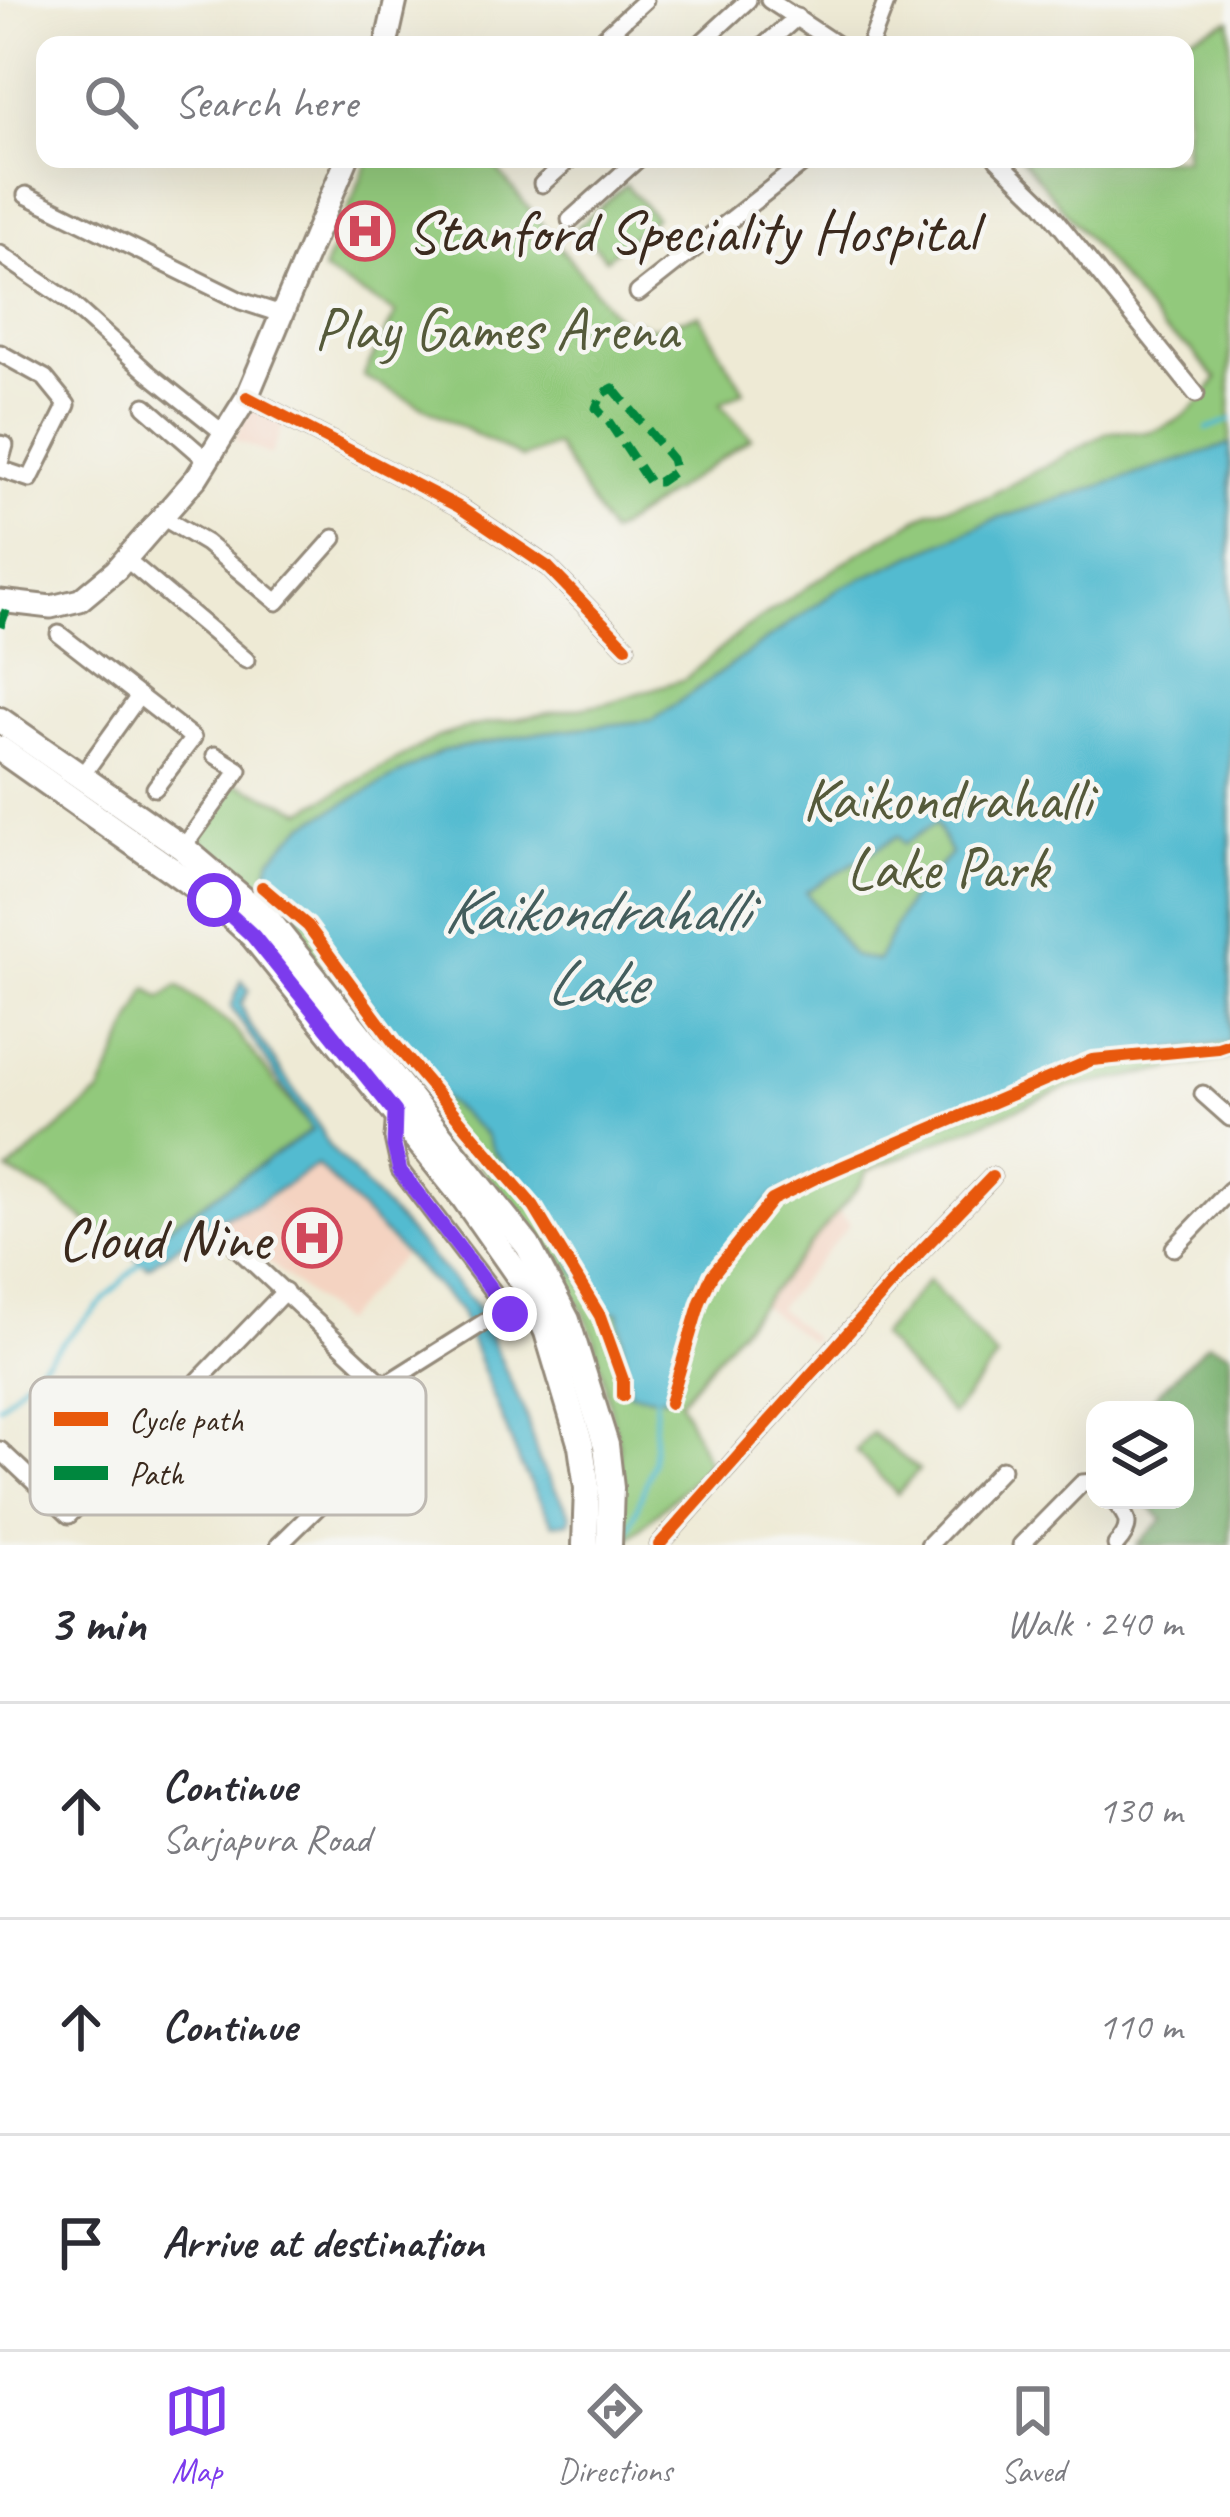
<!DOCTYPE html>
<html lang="en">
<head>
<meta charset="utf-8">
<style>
	body { margin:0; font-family:Caveat,sans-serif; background:#f7f7f7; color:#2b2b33 }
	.controls { position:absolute; right:36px; bottom:36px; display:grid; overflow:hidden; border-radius:24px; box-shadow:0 12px 48px #0002 }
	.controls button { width:108px; height:108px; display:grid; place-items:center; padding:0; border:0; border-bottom:3px solid #e1e1e2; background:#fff; color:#2b2b33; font:60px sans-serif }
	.stop { position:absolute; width:36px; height:36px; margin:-27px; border:9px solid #7c3aed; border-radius:50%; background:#fff }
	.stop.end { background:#7c3aed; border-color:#fff; box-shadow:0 3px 12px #0008 }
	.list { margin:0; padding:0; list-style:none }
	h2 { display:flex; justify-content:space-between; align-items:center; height:156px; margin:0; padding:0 48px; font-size:51px }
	h2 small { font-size:39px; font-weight:400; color:#7c7c81 }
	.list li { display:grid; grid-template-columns:78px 1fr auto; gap:36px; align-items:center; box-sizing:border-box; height:216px; padding:0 48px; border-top:3px solid #e1e1e2 }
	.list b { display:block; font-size:45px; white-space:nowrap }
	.list p { margin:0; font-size:39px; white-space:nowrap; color:#7c7c81 }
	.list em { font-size:39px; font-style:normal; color:#7c7c81 }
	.icon { flex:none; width:66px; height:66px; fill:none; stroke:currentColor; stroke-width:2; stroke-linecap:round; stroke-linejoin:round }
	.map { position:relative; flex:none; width:1230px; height:1545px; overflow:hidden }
	.search { position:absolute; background:#fff; box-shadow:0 12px 48px #0002; left:36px; right:36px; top:36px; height:132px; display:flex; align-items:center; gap:30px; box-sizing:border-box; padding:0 42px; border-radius:24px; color:#7c7c81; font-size:45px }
	.sheet { height:804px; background:#fff }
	nav { display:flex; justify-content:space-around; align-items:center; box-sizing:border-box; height:168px; border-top:3px solid #e1e1e2; background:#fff; font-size:33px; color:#7c7c81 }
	nav a { display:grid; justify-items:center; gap:6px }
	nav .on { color:#7c3aed }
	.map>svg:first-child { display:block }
	.built { fill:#f4d3c1 }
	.green { fill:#92c97b; stroke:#667a4c; stroke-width:3 }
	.forest { fill:#75ad6b; stroke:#586c44; stroke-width:3 }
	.water { fill:#53bbd0; stroke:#477277; stroke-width:3; fill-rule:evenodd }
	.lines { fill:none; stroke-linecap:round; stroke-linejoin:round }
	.stream { stroke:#53bbd0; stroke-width:4.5 }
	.street-casing { stroke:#948a7a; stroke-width:21 }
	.secondary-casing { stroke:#948a7a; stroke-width:27 }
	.primary-casing { stroke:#948a7a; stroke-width:30 }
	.street { stroke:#fff; stroke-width:15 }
	.secondary { stroke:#fff; stroke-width:21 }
	.primary { stroke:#fff; stroke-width:24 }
	.quiet { stroke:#00873e; stroke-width:9; stroke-dasharray:18 9; stroke-linecap:butt }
	.cycleway-casing { stroke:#f6f6f2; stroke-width:20 }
	.cycleway { stroke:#e8590c; stroke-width:12 }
	.route { stroke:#7c3aed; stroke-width:15 }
	.labels { text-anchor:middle; stroke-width:9; stroke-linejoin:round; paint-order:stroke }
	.poi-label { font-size:60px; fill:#3b2a1e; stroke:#f6f6f2; text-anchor:start }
	.park-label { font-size:60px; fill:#555a3a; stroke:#f6f6f2 }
	.water-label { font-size:63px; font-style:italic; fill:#435d5c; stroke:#f6f6f2 }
	.key { fill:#f6f6f2; stroke:#beb9b2; stroke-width:3 }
	.key-label { font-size:33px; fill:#3b2a1e }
</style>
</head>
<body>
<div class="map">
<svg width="1230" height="1545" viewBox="0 0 1230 1545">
	<rect width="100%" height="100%" fill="#f6f6f2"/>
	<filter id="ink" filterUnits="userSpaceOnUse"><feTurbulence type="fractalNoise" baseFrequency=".00833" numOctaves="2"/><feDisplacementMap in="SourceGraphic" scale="24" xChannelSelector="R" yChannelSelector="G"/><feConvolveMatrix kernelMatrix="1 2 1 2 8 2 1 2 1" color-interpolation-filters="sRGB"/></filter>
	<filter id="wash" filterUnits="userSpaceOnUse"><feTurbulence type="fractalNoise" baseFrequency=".004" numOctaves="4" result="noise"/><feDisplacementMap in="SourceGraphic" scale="48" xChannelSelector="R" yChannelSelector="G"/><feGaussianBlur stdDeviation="2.7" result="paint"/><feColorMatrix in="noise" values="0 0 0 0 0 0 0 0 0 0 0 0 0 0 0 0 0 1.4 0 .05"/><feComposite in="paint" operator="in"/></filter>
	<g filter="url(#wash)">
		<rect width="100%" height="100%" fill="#eeead5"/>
		<g class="built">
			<polygon points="250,405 285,420 271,455 235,440"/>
			<polygon points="317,1165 402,1256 341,1322 217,1219 255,1205"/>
			<polygon points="853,1171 860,1185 838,1211 850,1224 778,1308 814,1338 811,1342 759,1304 713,1361"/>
		</g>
		<g class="green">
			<path d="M1230,20v1038l-166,31 -197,82 -7,14 -180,216 29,64 -86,79 -4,-98 -26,-112 -13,-29 -60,-91 -98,-118 -111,-146 -119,-107 43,-60 68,28 135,-74 32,-10 137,-24 78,-24 57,-48 112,-75 77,-45 56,-14 120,-64c14,-4 25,1 40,-1 31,-5 54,-29 70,-53l-28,-31 -25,-17 -142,-172h163v-114h-18z"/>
			<polygon points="369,159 489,159 621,323 636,321 650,328 699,315 744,391 720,404 751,438 610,534 556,445 522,458 363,376 396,313 323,271"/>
			<polygon points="626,185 655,217 606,259 577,227"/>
			<polygon points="178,986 231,1025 312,1130 129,1253 48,1192 8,1171 100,1093 147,988 161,998"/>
			<polygon points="928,1280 997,1358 952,1415 880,1336"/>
			<polygon points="872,1433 919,1470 897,1494 856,1451"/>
		</g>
		<polygon class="forest" points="1208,1343 1230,1352 1230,1545 1137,1545 1163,1520 1143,1500 1185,1500 1185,1410 1141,1410"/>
		<g class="water">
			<path d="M1230,444v599l-141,15 -315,137 -79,90 3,18 -31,95 -38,-5 -10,-81 -20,-1 -51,-90 -55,-71 -7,-15 -43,-37 -50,-60 -77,-110 -51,-47 6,-23 32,-32 139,-75 101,-19 110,-12 187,-132 151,-67zM936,823l15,31 -42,46 -32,61 -24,-5 -47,-64 92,-56 6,8z"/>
			<polygon points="242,980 249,990 241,1004 248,1022 322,1131 327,1144 476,1305 525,1413 539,1462 571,1515 569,1522 553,1524 521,1466 459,1310 317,1165 255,1205 217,1219 148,1267 129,1253 312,1130 231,1007"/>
		</g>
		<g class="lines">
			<g class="stream">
				<polyline points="1207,429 1230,420"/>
				<polyline points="0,1406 145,1258"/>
				<polyline points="627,1536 653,1463 656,1390"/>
			</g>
		</g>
	</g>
	<g filter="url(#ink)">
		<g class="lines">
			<defs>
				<g id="street">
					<polyline points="769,0 837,45"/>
					<polyline points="596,45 645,0"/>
					<polyline points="699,45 748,0"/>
					<polyline points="765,45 797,17"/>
					<polyline points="870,45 887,0"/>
					<polyline points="997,159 1043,204 1196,394"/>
					<polyline points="542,184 570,159"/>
					<polyline points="26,195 241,301 284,315"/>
					<polyline points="570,220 638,159"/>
					<polyline points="0,254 66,299 147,372 226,435"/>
					<polyline points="638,293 808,159"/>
					<polyline points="0,353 45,378 67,405 30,479 0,469"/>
					<polyline points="247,397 459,507 548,567 626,647"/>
					<polyline points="145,406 208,461"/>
					<polyline points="0,444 5,445 0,463"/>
					<polyline points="162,517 206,543 277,602 334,538"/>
					<polyline points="126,559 246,660"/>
					<polyline points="59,634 193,738 155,788"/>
					<polyline points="81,777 139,696"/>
					<polyline points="183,848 239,770 215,755"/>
					<polyline points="1203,1094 1230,1118"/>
					<polyline points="395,1111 393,1138 400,1170 510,1314"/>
					<polyline points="237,1248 414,1413 279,1545"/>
					<polyline points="1174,1248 1230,1190"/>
					<polyline points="386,1384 486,1321 536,1306"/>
					<polyline points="145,1435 192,1477"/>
					<polyline points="0,1450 69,1515 285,1291"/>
					<path d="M1113,1500c16,17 20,27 3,45"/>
					<polyline points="659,1545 921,1251 992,1177"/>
					<polyline points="929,1545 1002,1469"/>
					<polyline points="1021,1545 1082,1483 1095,1482"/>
				</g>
				<g id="secondary">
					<polyline points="386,45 396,0"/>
					<polyline points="0,601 51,607 80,600 116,570 197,477 247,397 347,159"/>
				</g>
				<g id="primary">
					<polyline points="0,720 183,848 269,921 528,1246 567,1320 606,1445 611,1488 609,1545"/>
					<polyline points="0,749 214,900 253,936 464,1198 525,1285 547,1332 581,1446 587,1488 585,1545"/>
				</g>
			</defs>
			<use href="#street" class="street-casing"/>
			<use href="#secondary" class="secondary-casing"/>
			<use href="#primary" class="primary-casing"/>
			<use href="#street" class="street"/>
			<use href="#secondary" class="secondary"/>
			<use href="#primary" class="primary"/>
			<g class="quiet">
				<polygon points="613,388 672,459 675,471 659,482 649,482 609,422 596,408 602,394"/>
				<polyline points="0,627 9,602"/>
			</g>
			<defs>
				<g id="cycleway">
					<polyline points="247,397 459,507 548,567 626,647"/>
					<polyline points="262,887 308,926 394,1043 534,1207 600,1316 623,1380 623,1396"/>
					<polyline points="670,1403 700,1302 712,1275 772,1200 820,1176 1092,1060 1218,1048 1230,1044"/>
					<polyline points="659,1545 921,1251 992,1177"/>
				</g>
			</defs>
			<use href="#cycleway" class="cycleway-casing"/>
			<use href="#cycleway" class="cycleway"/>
		</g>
	</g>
	<g class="lines" filter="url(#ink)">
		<polyline class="route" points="214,900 253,936 395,1112 394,1146 400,1171 510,1314"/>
	</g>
	<defs>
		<symbol id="hospital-ring" viewBox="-11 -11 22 22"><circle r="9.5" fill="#f6f6f2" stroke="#d1495b" stroke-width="1.5"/><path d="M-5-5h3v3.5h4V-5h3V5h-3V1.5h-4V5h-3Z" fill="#d1495b"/></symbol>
	</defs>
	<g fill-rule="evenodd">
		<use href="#hospital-ring" x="332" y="198" width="66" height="66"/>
		<use href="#hospital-ring" x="279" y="1205" width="66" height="66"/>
	</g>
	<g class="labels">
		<g class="poi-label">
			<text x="407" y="252">Stanford Speciality Hospital</text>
			<text x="270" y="1259" text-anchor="end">Cloud Nine</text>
		</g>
		<g class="park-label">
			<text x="496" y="349">Play Games Arena</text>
			<text x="947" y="819">Kaikondrahalli<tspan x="947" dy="69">Lake Park</tspan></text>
		</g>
		<g class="water-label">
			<text x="595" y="931">Kaikondrahalli<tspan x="595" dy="72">Lake</tspan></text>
		</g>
	</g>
	<rect x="30" y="1377" width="396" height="138" rx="18" class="key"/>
	<rect x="54" y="1412" width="54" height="14" fill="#e8590c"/>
	<rect x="54" y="1466" width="54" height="14" fill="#00873e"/>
	<g class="key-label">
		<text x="129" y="1431">Cycle path</text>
		<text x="129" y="1485">Path</text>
	</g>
</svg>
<div class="controls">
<button><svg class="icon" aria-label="layers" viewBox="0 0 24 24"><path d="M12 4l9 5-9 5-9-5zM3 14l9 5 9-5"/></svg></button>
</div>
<div class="stop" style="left:214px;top:900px"></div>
<div class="stop end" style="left:510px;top:1314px"></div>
<div class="search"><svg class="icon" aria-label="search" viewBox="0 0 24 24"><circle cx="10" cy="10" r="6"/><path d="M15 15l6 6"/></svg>Search here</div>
</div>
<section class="sheet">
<h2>3 min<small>Walk · 240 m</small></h2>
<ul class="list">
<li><svg class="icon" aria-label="ahead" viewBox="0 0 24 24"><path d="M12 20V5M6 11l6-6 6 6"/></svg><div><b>Continue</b><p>Sarjapura Road</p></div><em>130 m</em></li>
<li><svg class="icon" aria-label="ahead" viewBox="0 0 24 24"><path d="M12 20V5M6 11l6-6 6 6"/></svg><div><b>Continue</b></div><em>110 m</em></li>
<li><svg class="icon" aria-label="arrive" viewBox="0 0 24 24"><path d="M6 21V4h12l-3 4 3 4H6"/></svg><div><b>Arrive at destination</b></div></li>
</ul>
</section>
<nav>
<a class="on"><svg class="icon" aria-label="map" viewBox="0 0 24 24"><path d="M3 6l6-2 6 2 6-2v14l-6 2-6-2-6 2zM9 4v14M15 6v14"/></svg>Map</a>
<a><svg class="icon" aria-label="directions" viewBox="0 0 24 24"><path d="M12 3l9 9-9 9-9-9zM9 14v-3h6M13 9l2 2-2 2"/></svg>Directions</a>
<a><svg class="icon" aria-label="saved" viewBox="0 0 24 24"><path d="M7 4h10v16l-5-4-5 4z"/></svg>Saved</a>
</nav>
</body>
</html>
